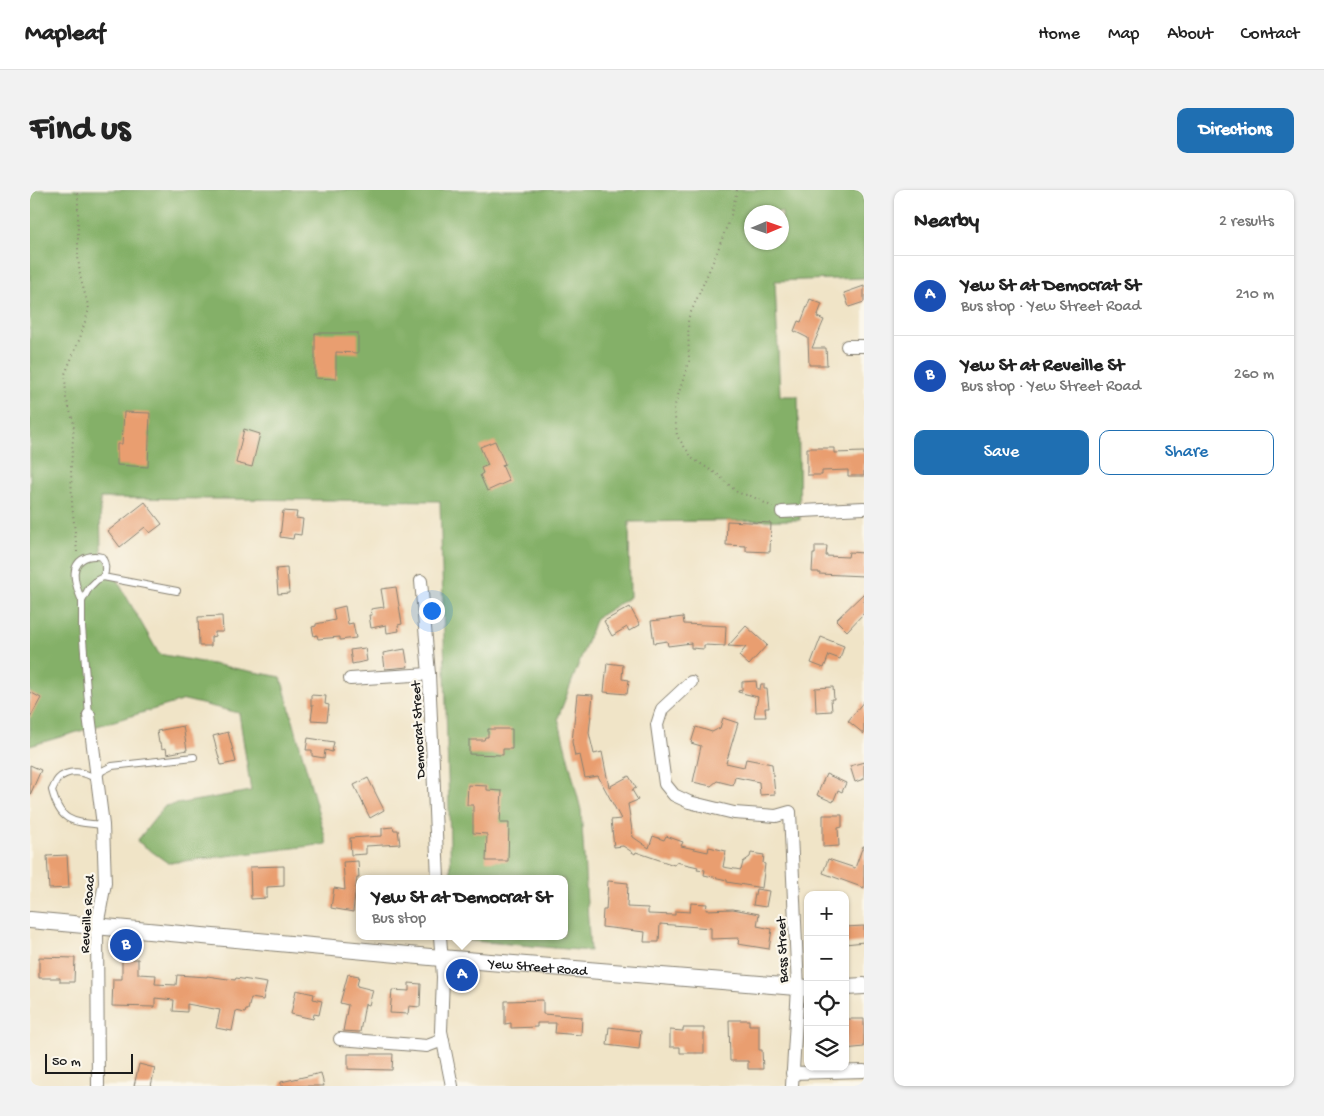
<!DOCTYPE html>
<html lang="en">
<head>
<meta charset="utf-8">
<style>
	body { margin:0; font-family:"Gochi Hand",sans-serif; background:#f2f2f2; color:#222 }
	.controls { position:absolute; right:15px; bottom:15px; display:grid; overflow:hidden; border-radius:10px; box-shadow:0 1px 4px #0004 }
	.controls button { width:45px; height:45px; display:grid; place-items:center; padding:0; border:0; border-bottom:1px solid #e0e0e0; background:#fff; color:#222; font:25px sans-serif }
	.compass { position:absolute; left:714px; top:15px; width:45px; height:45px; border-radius:50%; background:#fff; box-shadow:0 1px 4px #0004; rotate:88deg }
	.scale { position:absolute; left:15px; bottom:12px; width:88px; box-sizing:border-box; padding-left:5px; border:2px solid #1c1c1c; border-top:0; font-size:14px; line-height:18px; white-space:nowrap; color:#1c1c1c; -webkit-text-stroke:4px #fbf7ec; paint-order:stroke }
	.you { position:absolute; left:401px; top:420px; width:18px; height:18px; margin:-12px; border:4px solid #fff; border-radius:50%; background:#1a73e8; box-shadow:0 0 0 8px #1a73e833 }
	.badge { display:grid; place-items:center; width:32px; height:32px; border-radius:50%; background:#1f6fb2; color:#fff; font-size:16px; font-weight:700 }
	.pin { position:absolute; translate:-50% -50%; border:2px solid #fff; box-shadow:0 1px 5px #0006 }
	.popup { position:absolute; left:326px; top:685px; width:212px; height:65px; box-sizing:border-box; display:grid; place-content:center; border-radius:10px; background:#fff; filter:drop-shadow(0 1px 4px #0005); font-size:16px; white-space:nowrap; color:#767676 }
	.popup b { font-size:19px; color:#222 }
	.popup::after { content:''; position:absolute; left:50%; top:100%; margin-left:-10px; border:10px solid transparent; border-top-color:#fff }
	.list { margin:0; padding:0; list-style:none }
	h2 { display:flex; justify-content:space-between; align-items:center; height:65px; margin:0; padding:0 20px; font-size:21px }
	h2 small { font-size:16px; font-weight:400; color:#767676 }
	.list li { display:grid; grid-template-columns:32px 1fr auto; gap:15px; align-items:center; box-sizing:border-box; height:80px; padding:0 20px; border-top:1px solid #e0e0e0 }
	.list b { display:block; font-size:19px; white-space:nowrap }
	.list p { margin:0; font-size:16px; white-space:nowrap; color:#767676 }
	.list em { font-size:16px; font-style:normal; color:#767676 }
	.actions { display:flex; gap:10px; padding:15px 20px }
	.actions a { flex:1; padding:11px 0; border:1px solid #1f6fb2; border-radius:10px; text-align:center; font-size:18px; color:#1f6fb2 }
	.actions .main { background:#1f6fb2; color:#fff }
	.icon { flex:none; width:28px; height:28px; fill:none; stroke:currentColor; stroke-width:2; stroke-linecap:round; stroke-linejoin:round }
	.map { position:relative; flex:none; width:834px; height:896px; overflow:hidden; border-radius:10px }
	header { display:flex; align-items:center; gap:30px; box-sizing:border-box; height:70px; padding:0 25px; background:#fff; border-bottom:1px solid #e0e0e0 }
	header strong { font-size:24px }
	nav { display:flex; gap:28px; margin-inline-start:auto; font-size:18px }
	.intro { display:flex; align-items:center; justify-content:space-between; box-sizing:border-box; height:120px; padding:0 30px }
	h1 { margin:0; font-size:35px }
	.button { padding:12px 22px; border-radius:10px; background:#1f6fb2; color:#fff; font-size:18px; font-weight:700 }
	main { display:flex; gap:30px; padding:0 30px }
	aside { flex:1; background:#fff; border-radius:10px; box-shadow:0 1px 4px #0004 }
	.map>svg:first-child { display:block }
	.forest { fill:#84b068; stroke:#506642; fill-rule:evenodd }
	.building { fill:#e99e70 }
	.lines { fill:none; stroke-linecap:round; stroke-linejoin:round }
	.service-casing { stroke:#868072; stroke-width:8 }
	.minor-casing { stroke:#868072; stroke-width:14 }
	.tertiary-casing { stroke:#868072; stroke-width:18 }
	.path { stroke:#868072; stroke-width:2; stroke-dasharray:1 4; stroke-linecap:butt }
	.service { stroke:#fff; stroke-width:6 }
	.minor { stroke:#fff; stroke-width:12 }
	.tertiary { stroke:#fff; stroke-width:16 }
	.labels { text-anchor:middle; stroke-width:4.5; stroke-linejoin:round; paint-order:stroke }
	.street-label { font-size:14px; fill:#1c1c1c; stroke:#fbf7ec }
</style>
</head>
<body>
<header>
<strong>Mapleaf</strong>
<nav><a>Home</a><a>Map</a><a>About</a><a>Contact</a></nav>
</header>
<div class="intro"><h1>Find us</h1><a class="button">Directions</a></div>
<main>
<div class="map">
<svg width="834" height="896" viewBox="0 0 834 896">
	<rect width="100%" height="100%" fill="#fbf7ec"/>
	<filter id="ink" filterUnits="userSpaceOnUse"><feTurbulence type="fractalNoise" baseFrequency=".02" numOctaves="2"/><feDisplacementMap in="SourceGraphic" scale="10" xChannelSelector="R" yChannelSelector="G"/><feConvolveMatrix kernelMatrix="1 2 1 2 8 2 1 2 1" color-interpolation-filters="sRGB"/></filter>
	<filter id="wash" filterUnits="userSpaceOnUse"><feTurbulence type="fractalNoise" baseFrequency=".0096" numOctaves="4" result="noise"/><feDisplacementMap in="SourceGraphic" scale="20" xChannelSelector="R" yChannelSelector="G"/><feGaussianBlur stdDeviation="1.12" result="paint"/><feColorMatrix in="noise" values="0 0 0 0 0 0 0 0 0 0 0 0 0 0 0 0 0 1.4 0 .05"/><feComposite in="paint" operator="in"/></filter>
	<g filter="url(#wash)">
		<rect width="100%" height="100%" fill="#f0e4c7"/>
		<path class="forest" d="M0,0h834v88l-89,3 5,115h18l2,124 -171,2 1,75 -34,21 -38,100 23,92 9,141 -138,-12v-3h112v-57h-113l-11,-378 -340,-3 1,54 58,102 122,23 46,167 -159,19 -31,-22 28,-35 86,-15 -12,-78 -54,-13 -155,46zM722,22h30v30h-30z"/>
		<g id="blocks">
			<g class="building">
				<polygon points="834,96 834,112 819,117 814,103"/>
				<polygon points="780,109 792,114 787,127 794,130 782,158 796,158 797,175 779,175 778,148 764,141 768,131 771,132"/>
				<polygon points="285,143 328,143 328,163 306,162 306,189 285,188"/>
				<polygon points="94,222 120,223 118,277 87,275 87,254 92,254"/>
				<polygon points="214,239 230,244 222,277 206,273"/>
				<polygon points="465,251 475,274 472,275 479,291 457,301 450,285 453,283 451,278 458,275 450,257"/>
				<polygon points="777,258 804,258 804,263 834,262 834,286 818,286 818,280 792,281 792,285 777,285"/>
				<polygon points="115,312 132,334 120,343 115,337 90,357 78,341"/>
				<polygon points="253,321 267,322 266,328 273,329 271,345 264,344 263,349 250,347"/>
				<polygon points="697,331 741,333 740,362 716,361 716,356 696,355"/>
				<polygon points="785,356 797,356 796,366 818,367 819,362 834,363 834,386 789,384 789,382 782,382 783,364 785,364"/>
				<polygon points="257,378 259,403 248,404 246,379"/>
				<polygon points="366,397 372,434 368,435 369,441 357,443 356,435 341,438 339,425 342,425 341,419 354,417 351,399"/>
				<polygon points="834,403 834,423 817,441 806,430"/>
				<polygon points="315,416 318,434 323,433 326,448 310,450 310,447 288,449 287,445 284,446 282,437 286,436 286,434 305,430 303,419"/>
				<polygon points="600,417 610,435 599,441 597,437 582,446 574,431"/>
				<polygon points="192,426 193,442 185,442 185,446 181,447 181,456 169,456 168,427"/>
				<polygon points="653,427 654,434 696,436 695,456 674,455 674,459 661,458 661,453 638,456 637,451 624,453 621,431"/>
				<polygon points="716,436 737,455 719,475 709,466 716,457 698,456"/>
				<polygon points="791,447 814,456 810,469 799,465 794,478 781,473"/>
				<polygon points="335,458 337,471 322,474 320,460"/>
				<polygon points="375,459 378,477 355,479 353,463"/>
				<polygon points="577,473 593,475 592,489 599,490 597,504 574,502"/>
				<polygon points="726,491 727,499 730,499 731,494 734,494 734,499 737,499 739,518 735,518 736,527 724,527 728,507 708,502 708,501 712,500 712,492"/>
				<polygon points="803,497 804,509 801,509 802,521 786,522 785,498"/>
				<polygon points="0,502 11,508 0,528"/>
				<polygon points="547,504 563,505 559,543 564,564 572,562 579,597 599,586 606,598 602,600 608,610 598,614 603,647 619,658 623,646 634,650 636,646 653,652 651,656 678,662 679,657 696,661 693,677 711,680 713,672 720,667 721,663 734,665 733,673 735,674 732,698 697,692 697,690 674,685 675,680 667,679 668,677 646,672 644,675 606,662 605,664 593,656 584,657 581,630 591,629 568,586 555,588 550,565 545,566 542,552"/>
				<polygon points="281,505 296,506 295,514 299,515 297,531 281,530 283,515 281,515"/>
				<polygon points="834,511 834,544 818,531"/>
				<polygon points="693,528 708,533 696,573 714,577 716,569 742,574 745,604 730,605 729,592 705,587 703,595 687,591 681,596 663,592 671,556 661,553 666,537 682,542 690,538"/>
				<polygon points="153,536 157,560 137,564 136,558 132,559 131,553 129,553 127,541"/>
				<polygon points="458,539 482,539 482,559 473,559 473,565 439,564 439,550 454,550 455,547 458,547"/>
				<polygon points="198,542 206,572 191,575 183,546"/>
				<polygon points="278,548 304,552 302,562 295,560 294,568 282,566 282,560 276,560"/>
				<polygon points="834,572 834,589 825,592 820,576"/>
				<polygon points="0,575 11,580 0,605"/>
				<polygon points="796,584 816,593 812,602 808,600 803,612 787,605"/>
				<polygon points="338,588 354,620 340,628 324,595"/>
				<polygon points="438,595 457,596 457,600 472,601 470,633 479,633 478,671 456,671 457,644 443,643 443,615 437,615"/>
				<polygon points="793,625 812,625 812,637 808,638 809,656 793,657"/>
				<polygon points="363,637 364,640 368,640 370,654 336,656 336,664 321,665 320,648 352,646 352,638"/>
				<polygon points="833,656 834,656 834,698 793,683 798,669 825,678"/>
				<polygon points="37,665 39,698 19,699 17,666"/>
				<polygon points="328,671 329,688 327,688 323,722 301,718 304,698 315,700 313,672"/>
				<polygon points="254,676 254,696 237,697 237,708 221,709 220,677"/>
				<polygon points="578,691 598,693 597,717 618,718 618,724 645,725 645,721 660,722 661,713 677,714 676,720 703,719 729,724 727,736 742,739 739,759 708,754 709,748 681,749 681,738 630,734 629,752 614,752 615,742 572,737 573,720 576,720"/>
				<polygon points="726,699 739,701 736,717 723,715"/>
				<polygon points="834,736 834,752 815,754 815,737"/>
				<polygon points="9,767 45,768 44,792 30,792 30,788 9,788"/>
				<polygon points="92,769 108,769 108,784 126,785 125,794 146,795 147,785 177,787 177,786 205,790 206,788 237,793 233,810 221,808 218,820 216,820 215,823 206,821 202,841 186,838 190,820 157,814 157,822 143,821 144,810 125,808 125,817 82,816 83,789 92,789"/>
				<polygon points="318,784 329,786 327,796 343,800 339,815 335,814 330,842 313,841 318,815 310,813"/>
				<polygon points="379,793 391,794 390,817 379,816 378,824 360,823 362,800 379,801"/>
				<polygon points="266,800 284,804 283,809 292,811 289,825 284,824 283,829 261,824"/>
				<polygon points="513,810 513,824 552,827 551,845 525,843 526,833 507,833 507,837 481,838 481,833 475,834 475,811"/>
				<polygon points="815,829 834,829 834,857 815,859"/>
				<polygon points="699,830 719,830 719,835 729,835 729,860 732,860 733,879 718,879 718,871 700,871"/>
				<polygon points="579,837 611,841 609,859 577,855"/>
				<polygon points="653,838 674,838 674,863 650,863 650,857 640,857 640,840 653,841"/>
				<polygon points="318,864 363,864 362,880 318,879"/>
				<polygon points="109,874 125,878 121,896 104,896"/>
				<polygon points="291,883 294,896 251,896 251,892"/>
			</g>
		</g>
	</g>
	<g filter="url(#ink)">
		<use href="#blocks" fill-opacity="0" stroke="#868072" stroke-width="1"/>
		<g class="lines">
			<defs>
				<g id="service">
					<path d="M52,411c-3,-7 -6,-15 -7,-22 -3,-18 12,-26 27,-22 4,7 5,13 1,20"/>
					<polyline points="59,525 52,437 52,411 59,398 67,390 73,387 147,401"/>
					<path d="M73,635c-30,-3 -43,-2 -51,-35 2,-3 3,-8 6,-11 11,-11 27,-7 38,0l6,-8 10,-5 82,-9"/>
				</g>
				<g id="minor">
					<polyline points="817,156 834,156"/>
					<polyline points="752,322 834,318"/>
					<polyline points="391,391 399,484 408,689"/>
					<polyline points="320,489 399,484"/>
					<polyline points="661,492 632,519 627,535 635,594 644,605 659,612 704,623 746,626 760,622 768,798 762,896"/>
					<polyline points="59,525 73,635 75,693 67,736 68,896"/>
					<polyline points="410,746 413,787 411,841 422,896"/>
					<polyline points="310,849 397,856 413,850"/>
					<polyline points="762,883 834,881"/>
				</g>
				<g id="tertiary">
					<path id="s1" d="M0,730l411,38 367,30"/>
					<polyline points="815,797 834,796"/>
				</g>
			</defs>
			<use href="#service" class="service-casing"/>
			<use href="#minor" class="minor-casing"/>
			<use href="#tertiary" class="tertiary-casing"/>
			<g class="path">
				<polyline points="707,0 701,25 686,65 658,129 659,171 644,218 647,246 663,269 687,284 708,303 721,306 743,317"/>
				<polyline points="47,362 42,314 41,277 44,234 36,208 35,184 50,148 59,119 50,86 48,66 48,0"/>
			</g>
			<use href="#service" class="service"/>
			<use href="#minor" class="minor"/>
			<use href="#tertiary" class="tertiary"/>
		</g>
	</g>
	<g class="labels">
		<g class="street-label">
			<text transform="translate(387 540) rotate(-93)" y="5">Democrat Street</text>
			<text transform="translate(56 724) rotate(-86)" y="5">Reveille Road</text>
			<text transform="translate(751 760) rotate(-92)" y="5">Bass Street</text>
			<text dy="5" stroke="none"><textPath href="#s1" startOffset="510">Yew Street Road</textPath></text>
		</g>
	</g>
</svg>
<div class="controls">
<button>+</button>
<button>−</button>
<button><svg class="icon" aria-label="locate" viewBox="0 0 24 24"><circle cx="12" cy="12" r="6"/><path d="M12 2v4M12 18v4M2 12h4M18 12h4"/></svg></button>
<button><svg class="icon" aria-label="layers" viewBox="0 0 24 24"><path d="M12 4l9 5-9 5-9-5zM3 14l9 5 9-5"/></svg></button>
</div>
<svg class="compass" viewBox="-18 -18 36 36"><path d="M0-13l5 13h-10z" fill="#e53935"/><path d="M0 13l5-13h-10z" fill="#767676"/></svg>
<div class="scale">50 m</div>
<div class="you"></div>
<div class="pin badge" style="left:432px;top:785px;background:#1a4fb4">A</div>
<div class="popup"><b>Yew St at Democrat St</b>Bus stop</div>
<div class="pin badge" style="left:96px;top:755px;background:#1a4fb4">B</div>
</div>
<aside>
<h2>Nearby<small>2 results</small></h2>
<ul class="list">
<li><span class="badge" style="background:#1a4fb4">A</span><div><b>Yew St at Democrat St</b><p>Bus stop · Yew Street Road</p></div><em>210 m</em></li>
<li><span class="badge" style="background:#1a4fb4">B</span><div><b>Yew St at Reveille St</b><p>Bus stop · Yew Street Road</p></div><em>260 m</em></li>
</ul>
<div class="actions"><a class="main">Save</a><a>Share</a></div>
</aside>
</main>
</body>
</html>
